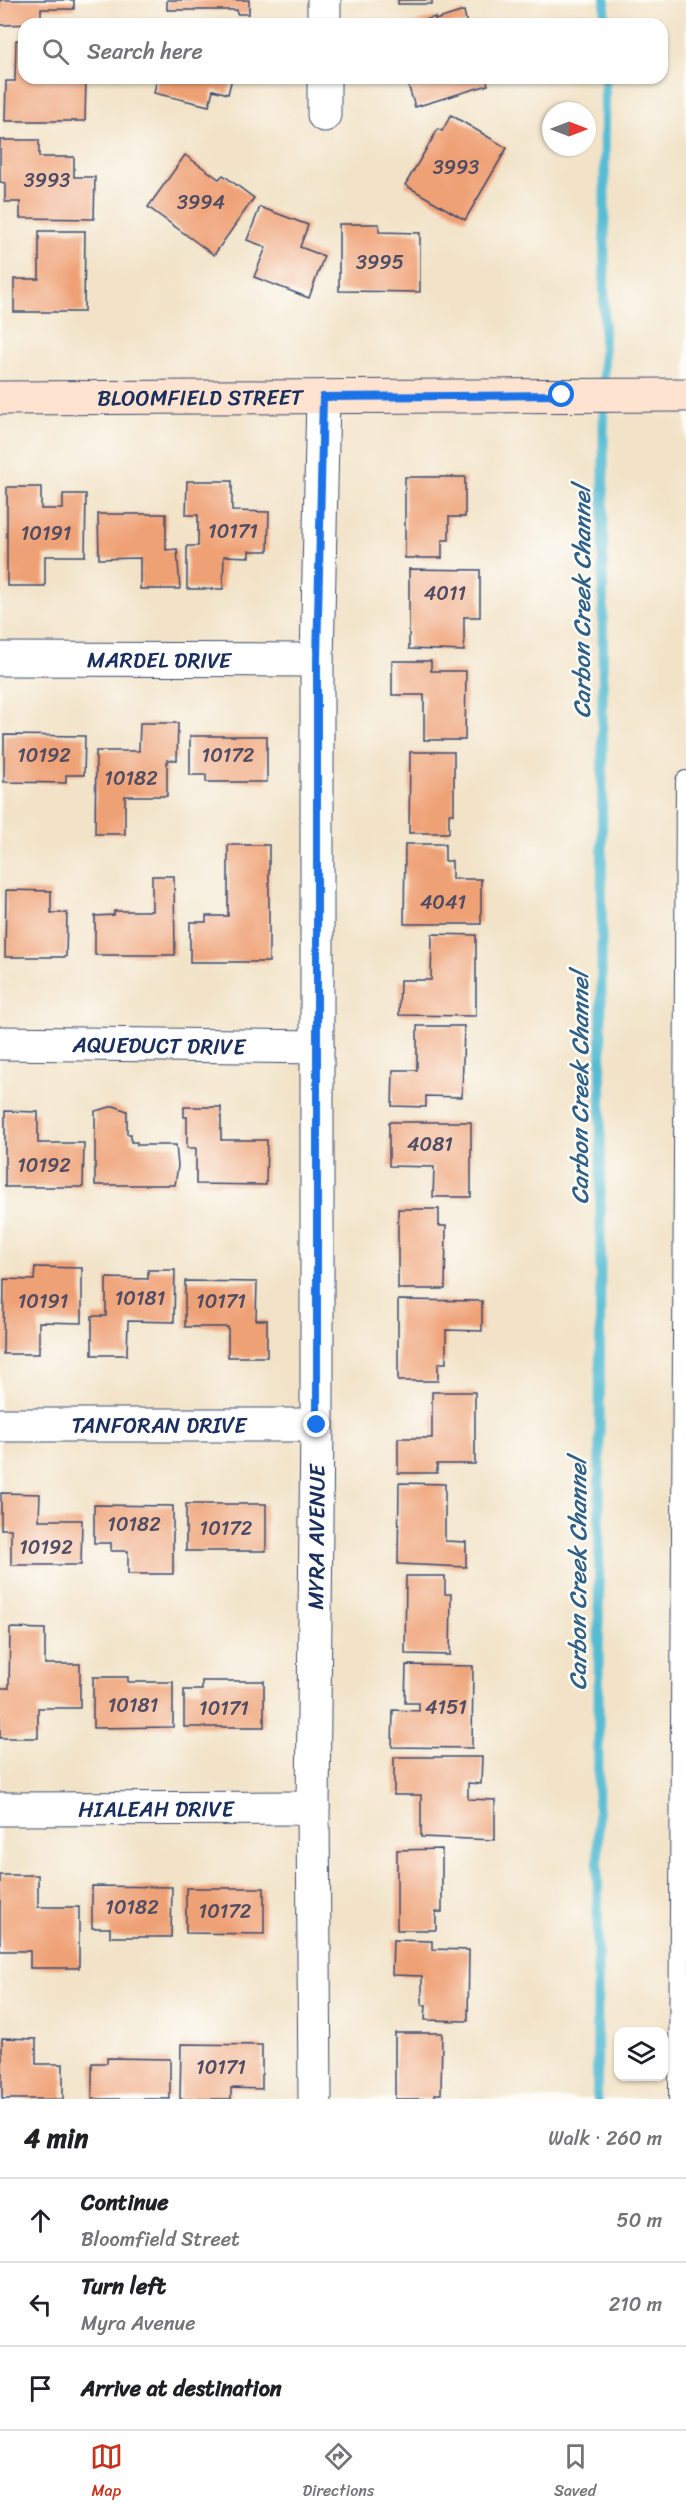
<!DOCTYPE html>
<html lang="en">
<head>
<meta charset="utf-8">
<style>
	body { margin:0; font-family:Sriracha,sans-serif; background:#f2f2f2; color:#202124 }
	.controls { position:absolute; right:18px; bottom:18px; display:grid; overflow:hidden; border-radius:12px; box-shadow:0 2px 4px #0004 }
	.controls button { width:54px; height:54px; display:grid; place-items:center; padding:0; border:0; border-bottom:2px solid #e0e0e0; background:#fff; color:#202124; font:30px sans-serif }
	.compass { position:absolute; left:542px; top:102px; width:54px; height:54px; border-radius:50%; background:#fff; box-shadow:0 2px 4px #0004; rotate:90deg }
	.stop { position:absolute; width:18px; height:18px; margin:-14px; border:4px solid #1a73e8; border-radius:50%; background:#fff }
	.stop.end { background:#1a73e8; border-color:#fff; box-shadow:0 2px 6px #0008 }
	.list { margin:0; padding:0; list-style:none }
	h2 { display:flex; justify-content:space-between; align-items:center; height:78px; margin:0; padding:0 24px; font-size:26px }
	h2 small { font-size:20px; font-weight:400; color:#757577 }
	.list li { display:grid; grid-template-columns:39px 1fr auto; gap:18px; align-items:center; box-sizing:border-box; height:84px; padding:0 24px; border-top:2px solid #e0e0e0 }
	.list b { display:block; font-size:22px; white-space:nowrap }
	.list p { margin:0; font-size:20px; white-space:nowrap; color:#757577 }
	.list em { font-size:20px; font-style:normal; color:#757577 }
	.icon { flex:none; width:33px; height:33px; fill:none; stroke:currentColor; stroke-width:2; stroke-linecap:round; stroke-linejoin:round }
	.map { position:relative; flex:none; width:686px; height:2099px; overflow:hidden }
	.search { position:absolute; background:#fff; box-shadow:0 2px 4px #0004; left:18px; right:18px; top:18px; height:66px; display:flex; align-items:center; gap:15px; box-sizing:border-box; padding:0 21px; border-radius:18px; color:#757577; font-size:22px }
	.sheet { height:330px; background:#fff }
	nav { display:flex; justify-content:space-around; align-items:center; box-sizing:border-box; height:84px; border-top:2px solid #e0e0e0; background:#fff; font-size:16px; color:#757577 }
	nav a { display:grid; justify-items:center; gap:3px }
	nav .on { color:#c8321e }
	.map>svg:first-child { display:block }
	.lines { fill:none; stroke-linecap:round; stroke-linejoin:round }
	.stream { stroke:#55bcd3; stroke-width:10 }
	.building { fill:#efa176 }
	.lane-casing { stroke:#3b4a6e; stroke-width:22 }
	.street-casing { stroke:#3b4a6e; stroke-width:35 }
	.secondary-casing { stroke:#3b4a6e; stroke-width:35 }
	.lane { stroke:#fff; stroke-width:20 }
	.street { stroke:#fff; stroke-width:33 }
	.secondary { stroke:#fee3d1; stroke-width:33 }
	.route { stroke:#1a73e8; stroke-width:8 }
	.labels { text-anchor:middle; stroke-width:5; stroke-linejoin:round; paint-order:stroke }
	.number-label { font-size:20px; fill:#504c64 }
	.street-label { font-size:22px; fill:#1b2f5e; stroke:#fdfcf7 }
	.water-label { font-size:24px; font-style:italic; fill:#2f6087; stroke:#fdfcf7 }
</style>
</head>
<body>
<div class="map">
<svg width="686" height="2099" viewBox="0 0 686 2099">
	<rect width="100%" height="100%" fill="#fdfcf7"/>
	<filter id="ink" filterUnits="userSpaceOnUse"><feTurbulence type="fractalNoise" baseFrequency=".0167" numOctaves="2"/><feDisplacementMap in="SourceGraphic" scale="12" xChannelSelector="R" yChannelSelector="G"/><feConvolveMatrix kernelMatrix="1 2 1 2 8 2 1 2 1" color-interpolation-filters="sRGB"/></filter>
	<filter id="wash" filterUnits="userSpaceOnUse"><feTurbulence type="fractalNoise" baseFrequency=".008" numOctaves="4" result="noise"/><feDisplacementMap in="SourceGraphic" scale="24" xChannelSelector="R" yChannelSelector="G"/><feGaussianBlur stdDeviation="1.35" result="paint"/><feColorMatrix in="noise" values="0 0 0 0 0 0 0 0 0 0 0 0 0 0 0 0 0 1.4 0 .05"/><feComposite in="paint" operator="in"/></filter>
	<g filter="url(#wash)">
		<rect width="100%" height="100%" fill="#f2e3c8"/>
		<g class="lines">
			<g class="stream">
				<polyline points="605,24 605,0"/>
				<polyline points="597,2099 605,78"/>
			</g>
		</g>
		<g id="blocks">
			<g class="building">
				<polygon points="0,0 74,0 74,9 41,9 41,24 0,25"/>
				<polygon points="167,0 249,0 249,14 237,14 237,10 167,10"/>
				<rect x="398" y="0" width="34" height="4"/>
				<polygon points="464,11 467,24 412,24 435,17 435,20"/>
				<polygon points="16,40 24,41 24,78 86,78 85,121 5,121 6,81 15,81"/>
				<polygon points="157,78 232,78 228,94 213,90 209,106 154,93"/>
				<polygon points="406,78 486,78 488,85 415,107"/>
				<polygon points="451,115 507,148 465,220 405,185 438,129 442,131"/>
				<polygon points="0,140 39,140 39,157 74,157 74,177 95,177 94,219 20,218 20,202 5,202 5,183 0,182"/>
				<polygon points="185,155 219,179 223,175 254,198 214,255 148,207"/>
				<polygon points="260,207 308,225 300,247 324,256 309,298 254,277 266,247 247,240"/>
				<polygon points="339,224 379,224 379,232 420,233 420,292 339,291"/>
				<polygon points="39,231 85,231 84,312 14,312 14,279 39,279"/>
				<polygon points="405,477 465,477 465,517 449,517 449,540 442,540 442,558 405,558"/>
				<polygon points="187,481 232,481 232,511 269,512 268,551 249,551 249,557 224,556 223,589 187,589 187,546 198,546 198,515 186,515"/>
				<polygon points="7,487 41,487 41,509 63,509 63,494 86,494 85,556 45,556 45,586 7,586"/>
				<polygon points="98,514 166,514 166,550 177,549 180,589 140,589 140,558 99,559"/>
				<polygon points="409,569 480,570 480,617 464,617 464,651 409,649"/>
				<polygon points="392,661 431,661 431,671 466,671 465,740 424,740 424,695 392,695"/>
				<polygon points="140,723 178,723 177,760 167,760 167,796 125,796 125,834 95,834 96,751 139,751"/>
				<polygon points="4,735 85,736 84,775 66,775 66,783 4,782"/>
				<polygon points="190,736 267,736 267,782 206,782 206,775 190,775"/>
				<polygon points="410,752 454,752 454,814 449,814 449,833 409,833"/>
				<polygon points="405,844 445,844 445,861 452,861 452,879 481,879 481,924 404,924"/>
				<polygon points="228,845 269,845 269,962 190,962 190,922 206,922 206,916 228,916"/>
				<polygon points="152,876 174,876 175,955 95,955 95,916 114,915 114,911 152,911"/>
				<polygon points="6,890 51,891 51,913 67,913 66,957 5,957"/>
				<polygon points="432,934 476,935 476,1016 399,1015 400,980 431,980"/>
				<polygon points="417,1026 464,1026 462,1097 426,1096 426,1107 392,1106 393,1070 417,1070"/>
				<polygon points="114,1106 127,1111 127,1134 131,1134 131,1142 137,1142 137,1145 176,1145 178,1166 175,1185 95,1185 95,1111"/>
				<polygon points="184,1107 221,1107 221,1140 267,1140 266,1185 196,1184 196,1148 187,1148 187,1117 184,1117"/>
				<polygon points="5,1111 38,1112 38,1143 84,1143 83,1187 5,1187"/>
				<polygon points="389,1122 471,1122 471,1197 433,1197 434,1167 389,1166"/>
				<polygon points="398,1209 439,1209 439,1226 446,1226 445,1289 398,1289"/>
				<polygon points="35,1267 82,1268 82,1323 39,1322 39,1354 3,1354 4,1279 34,1280"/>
				<polygon points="148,1270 175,1270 174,1322 128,1321 127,1355 92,1355 92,1316 106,1316 106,1278 148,1279"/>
				<polygon points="185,1281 257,1282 256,1320 267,1320 267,1357 228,1357 228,1327 185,1327"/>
				<polygon points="398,1300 482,1301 482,1331 446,1330 446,1363 438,1363 438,1381 398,1381"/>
				<polygon points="432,1392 475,1392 475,1464 437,1464 437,1473 398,1473 398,1438 432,1438"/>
				<polygon points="399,1483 445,1484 445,1541 466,1542 466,1567 398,1564"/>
				<polygon points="1,1493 40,1494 39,1520 82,1520 81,1565 11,1565 11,1529 1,1529"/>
				<rect x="186" y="1504" width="80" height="47"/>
				<polygon points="94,1505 173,1506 173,1574 128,1574 128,1551 111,1551 111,1543 94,1543"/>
				<polygon points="406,1576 445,1576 445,1594 451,1594 450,1655 405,1654"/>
				<polygon points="10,1628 45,1629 45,1664 80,1664 80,1708 38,1708 38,1738 0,1738 0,1688 9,1688"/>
				<polygon points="406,1665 473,1666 472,1748 392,1747 393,1710 419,1711 419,1703 405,1703"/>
				<polygon points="93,1677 128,1677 128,1682 173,1682 173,1727 93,1728"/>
				<polygon points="202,1681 264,1681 264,1727 184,1727 184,1690 202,1690"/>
				<polygon points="394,1757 482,1757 481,1784 468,1783 468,1799 495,1800 495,1840 421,1837 421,1795 394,1795"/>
				<polygon points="442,1849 442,1912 436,1912 436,1930 397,1930 397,1850"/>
				<polygon points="0,1875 38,1875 38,1907 79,1907 79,1968 30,1968 30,1951 0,1951"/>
				<polygon points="92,1886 172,1887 171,1937 110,1937 110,1928 92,1928"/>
				<polygon points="186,1888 264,1888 264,1934 186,1933"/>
				<polygon points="393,1940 432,1941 432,1949 469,1950 468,2021 425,2020 426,2005 422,2005 422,1976 392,1975"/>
				<polygon points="395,2033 442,2033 441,2094 435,2094 435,2099 395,2099"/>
				<polygon points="2,2038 36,2039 36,2064 63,2064 63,2099 2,2099"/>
				<polygon points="181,2044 262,2045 262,2089 231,2088 231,2099 180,2099"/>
				<polygon points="107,2058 170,2059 170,2099 92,2099 92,2063 107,2063"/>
			</g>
		</g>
	</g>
	<g filter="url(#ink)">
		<use href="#blocks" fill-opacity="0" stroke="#3b4a6e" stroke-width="1.5"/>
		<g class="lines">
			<defs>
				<polyline id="lane" points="679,2099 686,781"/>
				<g id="street">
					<polyline points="324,24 324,0"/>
					<polyline points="324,115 324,78"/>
					<path id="s1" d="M0,659l317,1"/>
					<path id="s2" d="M0,1043l317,4"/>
					<path id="s3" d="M0,1425h317"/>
					<path id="s4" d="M0,1809l313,-1"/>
					<path id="s5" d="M315,2099l-2,-291 4,-383v-765l6,-263"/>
				</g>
				<g id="secondary">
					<path id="s6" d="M0,398l686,-3"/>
				</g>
			</defs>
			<use href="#lane" class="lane-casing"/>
			<use href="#street" class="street-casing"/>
			<use href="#secondary" class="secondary-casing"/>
			<use href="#lane" class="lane"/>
			<use href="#street" class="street"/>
			<use href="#secondary" class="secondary"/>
		</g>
	</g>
	<g class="lines" filter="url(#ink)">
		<polyline class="route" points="317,1425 317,660 323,397 562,395"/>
	</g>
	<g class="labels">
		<g class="number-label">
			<text x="456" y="174">3993</text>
			<text x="47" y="187">3993</text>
			<text x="201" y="209">3994</text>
			<text x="380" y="269">3995</text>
			<text x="233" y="538">10171</text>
			<text x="46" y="540">10191</text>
			<text x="445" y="600">4011</text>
			<text x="44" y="762">10192</text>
			<text x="228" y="762">10172</text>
			<text x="131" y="785">10182</text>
			<text x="443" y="909">4041</text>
			<text x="430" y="1151">4081</text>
			<text x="44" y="1172">10192</text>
			<text x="140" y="1305">10181</text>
			<text x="43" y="1308">10191</text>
			<text x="221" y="1308">10171</text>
			<text x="134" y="1531">10182</text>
			<text x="226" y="1535">10172</text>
			<text x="46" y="1554">10192</text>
			<text x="133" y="1712">10181</text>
			<text x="446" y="1714">4151</text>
			<text x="224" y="1715">10171</text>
			<text x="132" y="1914">10182</text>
			<text x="225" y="1918">10172</text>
			<text x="221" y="2074">10171</text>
		</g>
		<g class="street-label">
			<text dy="8" stroke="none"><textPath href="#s6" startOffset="200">BLOOMFIELD STREET</textPath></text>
			<text dy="8" stroke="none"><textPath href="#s1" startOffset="159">MARDEL DRIVE</textPath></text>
			<text dy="8" stroke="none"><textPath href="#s2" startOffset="159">AQUEDUCT DRIVE</textPath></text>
			<text dy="8" stroke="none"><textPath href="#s3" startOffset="159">TANFORAN DRIVE</textPath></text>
			<text dy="8" stroke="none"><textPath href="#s5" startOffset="562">MYRA AVENUE</textPath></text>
			<text dy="8" stroke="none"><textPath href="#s4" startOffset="156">HIALEAH DRIVE</textPath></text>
		</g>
		<g class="water-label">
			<text transform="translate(582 602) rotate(-90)" y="8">Carbon Creek Channel</text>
			<text transform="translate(580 1088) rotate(-90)" y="8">Carbon Creek Channel</text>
			<text transform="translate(578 1574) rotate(-90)" y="8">Carbon Creek Channel</text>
		</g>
	</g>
</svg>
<div class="controls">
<button><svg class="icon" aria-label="layers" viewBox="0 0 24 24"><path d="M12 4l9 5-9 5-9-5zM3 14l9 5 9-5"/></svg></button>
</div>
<svg class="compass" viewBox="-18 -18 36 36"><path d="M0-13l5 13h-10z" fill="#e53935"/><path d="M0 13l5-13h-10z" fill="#757577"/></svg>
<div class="stop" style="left:562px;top:395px"></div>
<div class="stop end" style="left:317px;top:1425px"></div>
<div class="search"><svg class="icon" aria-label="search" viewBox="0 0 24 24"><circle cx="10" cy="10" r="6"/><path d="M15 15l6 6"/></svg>Search here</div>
</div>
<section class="sheet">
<h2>4 min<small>Walk · 260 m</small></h2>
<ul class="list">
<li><svg class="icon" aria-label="ahead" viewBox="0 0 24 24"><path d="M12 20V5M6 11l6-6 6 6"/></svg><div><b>Continue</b><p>Bloomfield Street</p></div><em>50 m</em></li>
<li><svg class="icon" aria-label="left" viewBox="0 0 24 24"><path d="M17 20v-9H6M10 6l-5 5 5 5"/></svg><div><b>Turn left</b><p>Myra Avenue</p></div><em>210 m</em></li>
<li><svg class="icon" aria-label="arrive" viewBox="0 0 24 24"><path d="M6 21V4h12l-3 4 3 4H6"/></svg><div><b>Arrive at destination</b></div></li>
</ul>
</section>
<nav>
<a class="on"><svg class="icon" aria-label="map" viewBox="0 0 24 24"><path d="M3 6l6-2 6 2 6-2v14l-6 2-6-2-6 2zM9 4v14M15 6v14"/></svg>Map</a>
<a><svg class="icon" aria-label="directions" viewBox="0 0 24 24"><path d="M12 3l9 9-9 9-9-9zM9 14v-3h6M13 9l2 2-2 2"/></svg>Directions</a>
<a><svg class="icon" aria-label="saved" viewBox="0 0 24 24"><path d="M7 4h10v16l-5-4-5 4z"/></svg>Saved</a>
</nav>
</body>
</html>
